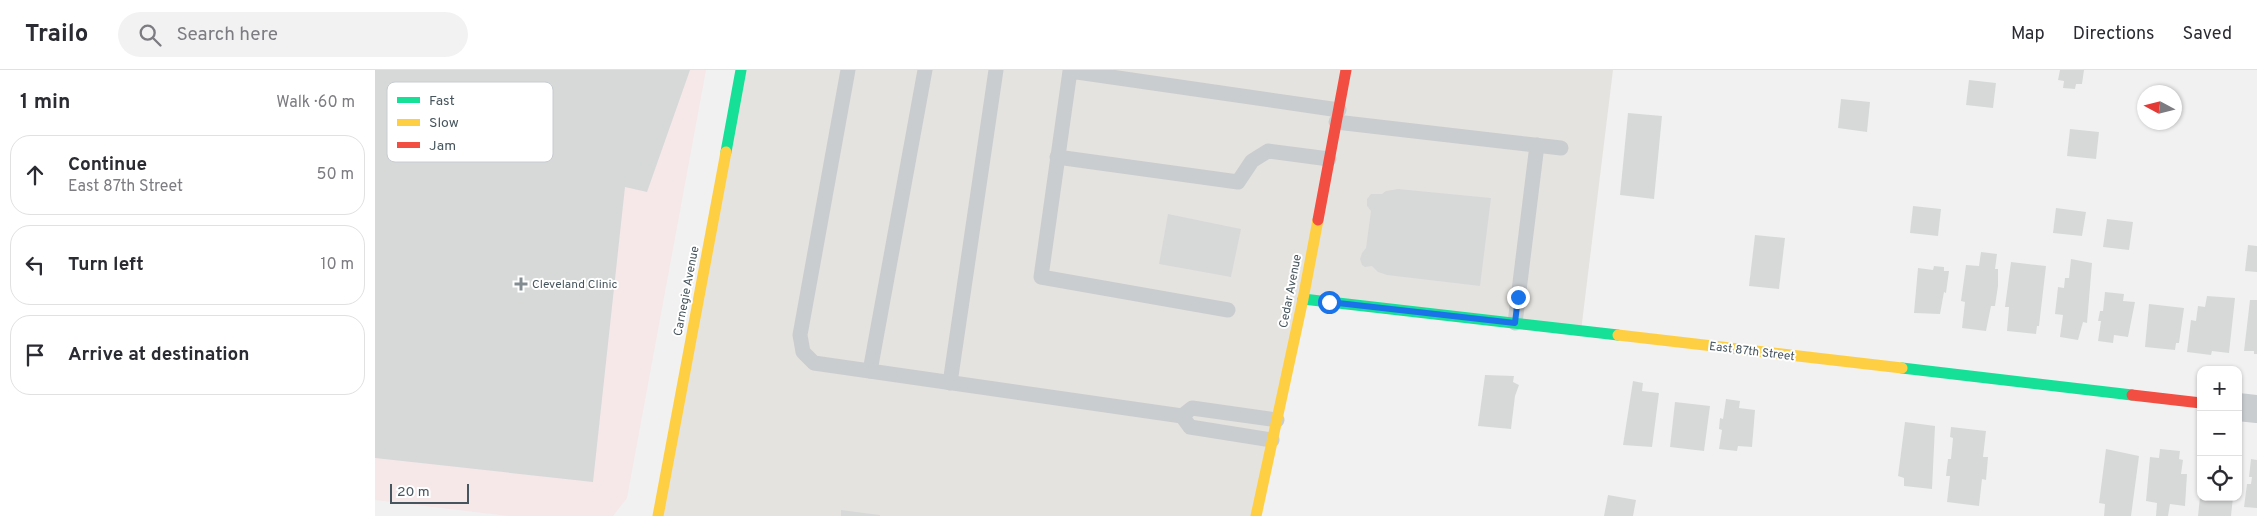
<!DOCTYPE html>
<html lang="en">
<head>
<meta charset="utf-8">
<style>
	body { margin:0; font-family:Overpass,sans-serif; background:#f2f2f3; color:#2b2b33 }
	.controls { position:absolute; right:15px; bottom:15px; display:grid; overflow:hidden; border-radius:10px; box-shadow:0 1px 4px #0004 }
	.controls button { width:45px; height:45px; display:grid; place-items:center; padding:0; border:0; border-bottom:1px solid #e1e1e2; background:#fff; color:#2b2b33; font:25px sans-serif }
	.compass { position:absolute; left:1762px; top:15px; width:45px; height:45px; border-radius:50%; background:#fff; box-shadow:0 1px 4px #0004; rotate:277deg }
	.scale { position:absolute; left:15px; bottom:12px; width:79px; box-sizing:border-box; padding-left:5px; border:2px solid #47565e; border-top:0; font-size:14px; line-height:18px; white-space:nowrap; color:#47565e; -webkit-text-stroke:4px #fff; paint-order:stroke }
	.stop { position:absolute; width:15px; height:15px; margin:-11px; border:4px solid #1a73e8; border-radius:50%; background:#fff }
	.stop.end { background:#1a73e8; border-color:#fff; box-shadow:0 1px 5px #0008 }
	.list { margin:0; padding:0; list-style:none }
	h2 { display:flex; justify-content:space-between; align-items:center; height:65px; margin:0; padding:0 20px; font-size:21px }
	h2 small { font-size:16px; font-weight:400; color:#7c7c81 }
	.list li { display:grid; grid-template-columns:32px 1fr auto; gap:15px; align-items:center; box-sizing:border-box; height:80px; margin:0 10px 10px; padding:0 10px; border:1px solid #e1e1e2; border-radius:20px }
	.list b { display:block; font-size:19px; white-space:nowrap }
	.list p { margin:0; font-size:16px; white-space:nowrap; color:#7c7c81 }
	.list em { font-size:16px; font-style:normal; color:#7c7c81 }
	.icon { flex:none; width:28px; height:28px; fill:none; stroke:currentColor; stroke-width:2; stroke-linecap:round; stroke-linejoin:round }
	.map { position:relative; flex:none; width:1882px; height:446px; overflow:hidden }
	header { display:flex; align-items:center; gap:30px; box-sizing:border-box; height:70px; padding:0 25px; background:#fff; border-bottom:1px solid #e1e1e2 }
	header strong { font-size:24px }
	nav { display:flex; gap:28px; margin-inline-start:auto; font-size:18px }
	.search { width:350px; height:45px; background:#f2f2f3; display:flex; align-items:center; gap:12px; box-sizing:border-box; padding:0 18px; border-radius:28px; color:#7c7c81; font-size:19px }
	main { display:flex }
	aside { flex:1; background:#fff }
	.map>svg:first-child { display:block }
	.commercial { fill:#e5e3df }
	.medical { fill:#f6e8e8 }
	.building { fill:#d7d9d9 }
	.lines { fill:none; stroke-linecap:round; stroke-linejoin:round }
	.lane { stroke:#cacdcf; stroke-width:15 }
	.street { stroke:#cacdcf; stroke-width:28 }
	.fast { stroke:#16e098; stroke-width:11 }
	.slow { stroke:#ffcf43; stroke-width:11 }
	.jam { stroke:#f24e42; stroke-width:11 }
	.route { stroke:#1a73e8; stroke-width:6 }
	.poi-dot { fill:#828c91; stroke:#fff; stroke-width:2 }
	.labels { text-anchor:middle; stroke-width:4; stroke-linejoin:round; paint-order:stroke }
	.poi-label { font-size:12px; fill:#47565e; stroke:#fff; text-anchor:start }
	.street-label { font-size:12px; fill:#47565e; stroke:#fff }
	.key { fill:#fff; stroke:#c8cccf; stroke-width:1 }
	.key-label { font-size:14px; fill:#47565e }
</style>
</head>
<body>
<header>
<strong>Trailo</strong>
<div class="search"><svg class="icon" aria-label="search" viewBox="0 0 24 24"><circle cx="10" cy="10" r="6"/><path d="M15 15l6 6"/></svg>Search here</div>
<nav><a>Map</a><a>Directions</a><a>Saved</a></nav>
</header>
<main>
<aside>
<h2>1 min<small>Walk · 60 m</small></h2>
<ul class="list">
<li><svg class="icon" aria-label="ahead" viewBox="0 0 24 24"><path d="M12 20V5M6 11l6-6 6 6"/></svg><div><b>Continue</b><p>East 87th Street</p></div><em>50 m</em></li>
<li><svg class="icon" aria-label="left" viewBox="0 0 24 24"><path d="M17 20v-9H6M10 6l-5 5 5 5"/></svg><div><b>Turn left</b></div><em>10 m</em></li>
<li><svg class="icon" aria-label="arrive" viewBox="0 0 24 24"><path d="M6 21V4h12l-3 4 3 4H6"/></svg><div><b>Arrive at destination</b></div></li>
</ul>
</aside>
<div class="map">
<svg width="1882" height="446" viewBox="0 0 1882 446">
	<rect width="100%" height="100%" fill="#f1f1f1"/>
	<polygon class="commercial" points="366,0 1238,0 1206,261 929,229 881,446 283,446"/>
	<polygon class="medical" points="0,0 331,0 252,428 238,446 133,446 0,430"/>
	<g class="building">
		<polygon points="0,0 315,0 272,122 250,117 218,412 0,388"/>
		<polygon points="1685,0 1709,0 1707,14 1701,14 1700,19 1688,18 1689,11 1683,10"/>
		<polygon points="1594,10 1621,13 1618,38 1591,35"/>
		<polygon points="1466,29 1495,32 1492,62 1463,58"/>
		<polygon points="1253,43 1287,46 1279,129 1245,125"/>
		<polygon points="1695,59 1724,62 1721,89 1692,86"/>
		<polygon points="1023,119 1116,128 1105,216 1012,205 1003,202 997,196 990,197 987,195 985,189 987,183 991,178 996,141 992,136 992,129 996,124 1007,124 1011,121"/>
		<polygon points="1538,136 1566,139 1563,166 1535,163"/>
		<polygon points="1681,138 1711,142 1707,166 1678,163"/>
		<polygon points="793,144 866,159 856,207 784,194"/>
		<polygon points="1732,149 1758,152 1754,180 1728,177"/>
		<polygon points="1380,165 1410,168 1404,219 1374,216"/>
		<polygon points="1873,175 1882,176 1882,202 1870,201"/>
		<polygon points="1606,182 1622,184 1620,199 1623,199 1623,216 1620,236 1616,236 1611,261 1587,258 1590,232 1586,231 1591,195 1604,196"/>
		<polygon points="1696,189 1717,193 1712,253 1708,252 1703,270 1685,267 1688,245 1680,244 1683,217 1689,218 1690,208 1694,208"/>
		<polygon points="1636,192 1671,196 1664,256 1662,256 1661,264 1632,261 1634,237 1630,237"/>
		<polygon points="1559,196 1569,197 1569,201 1574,201 1571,223 1569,222 1565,244 1539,243 1543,198 1558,200"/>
		<polygon points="1730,222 1749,224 1748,231 1760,232 1753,267 1739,265 1738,273 1723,271 1726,251 1723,251 1725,241 1728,241"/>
		<polygon points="1832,226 1860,228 1854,283 1837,281 1836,285 1812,282 1816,250 1821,251 1823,236 1830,237"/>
		<polygon points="1875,230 1882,230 1882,284 1879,284 1879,281 1869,281"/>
		<polygon points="1774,234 1809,238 1804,273 1801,273 1800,280 1770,277"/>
		<polygon points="1110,305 1139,306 1138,312 1144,315 1140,326 1136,359 1103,356"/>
		<polygon points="1258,311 1268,313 1267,321 1284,323 1277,377 1248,375"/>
		<polygon points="1351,329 1365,331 1364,338 1380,340 1377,377 1363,376 1362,381 1344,379 1347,360 1344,359 1345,348 1348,349"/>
		<polygon points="1300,332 1335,336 1329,381 1295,377"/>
		<polygon points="1530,352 1560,356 1557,419 1529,416 1529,408 1523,406"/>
		<polygon points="1576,357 1611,361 1608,387 1613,387 1611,410 1607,409 1604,436 1572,432 1575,406 1571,406 1573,389 1576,389 1578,368 1575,367"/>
		<polygon points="1731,379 1764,386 1756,446 1729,446 1730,434 1724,433"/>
		<polygon points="1785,379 1805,381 1804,389 1808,390 1806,404 1812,404 1810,436 1795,434 1793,446 1781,446 1782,433 1771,431 1775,387 1784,388"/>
		<polygon points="1876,389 1882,390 1882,438 1869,437 1872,414 1876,414 1877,407 1874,407"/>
		<polygon points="1233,425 1261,430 1258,446 1229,446"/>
		<polygon points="1825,427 1858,427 1856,446 1823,446"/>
		<polygon points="466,440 505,445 505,446 466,446"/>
	</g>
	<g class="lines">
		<g class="lane">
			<polyline points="473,0 425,265 428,282 439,293 807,346"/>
			<polyline points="961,52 1186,78"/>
			<polyline points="682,87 863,112 877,91 893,81 954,89"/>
			<polyline points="853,240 666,207 695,1 964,40"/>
			<polyline points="1140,253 1162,75"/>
			<polyline points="495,301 550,0"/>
			<polyline points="575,313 621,0"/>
			<polyline points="897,370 815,357 807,346 817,338 902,350"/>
		</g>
		<polyline class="street" points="1863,337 1882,339"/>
		<g class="fast">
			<polyline points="351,82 366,0"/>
			<polyline points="928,229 1243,265"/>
			<polyline points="1527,298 1757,325"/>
		</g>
		<g class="slow">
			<polyline points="1243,265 1527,298"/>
			<polyline points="283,446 351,82"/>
			<polyline points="881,446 928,229 943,150"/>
		</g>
		<g class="jam">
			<polyline points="943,150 971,0"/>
			<polyline points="1757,325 1826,333"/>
		</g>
	</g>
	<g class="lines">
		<polyline class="route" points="954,232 1140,253 1143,227"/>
	</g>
	<path class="poi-dot" d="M143.5 206.5h5v5h5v5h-5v5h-5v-5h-5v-5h5z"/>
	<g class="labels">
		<g class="poi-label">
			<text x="157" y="218">Cleveland Clinic</text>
		</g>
		<g class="street-label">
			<text transform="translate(311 221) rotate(-79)" y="4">Carnegie Avenue</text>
			<text transform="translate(915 221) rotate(-79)" y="4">Cedar Avenue</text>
			<text transform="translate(1377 281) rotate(7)" y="4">East 87th Street</text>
		</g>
	</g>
	<rect x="12" y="12" width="166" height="80" rx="8" class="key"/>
	<rect x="22" y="27" width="23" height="6" fill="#16e098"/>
	<rect x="22" y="49" width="23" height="7" fill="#ffcf43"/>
	<rect x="22" y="72" width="23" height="6" fill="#f24e42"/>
	<g class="key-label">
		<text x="54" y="35">Fast</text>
		<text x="54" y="57">Slow</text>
		<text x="54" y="80">Jam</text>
	</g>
</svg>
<div class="controls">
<button>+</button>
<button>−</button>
<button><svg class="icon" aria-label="locate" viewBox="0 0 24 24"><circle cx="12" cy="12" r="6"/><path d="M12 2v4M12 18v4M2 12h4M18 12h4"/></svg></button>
</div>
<svg class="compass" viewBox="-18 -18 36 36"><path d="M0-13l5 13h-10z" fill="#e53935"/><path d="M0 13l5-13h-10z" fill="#7c7c81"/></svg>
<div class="scale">20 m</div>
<div class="stop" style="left:954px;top:232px"></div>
<div class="stop end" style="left:1143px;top:227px"></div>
</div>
</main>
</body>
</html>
